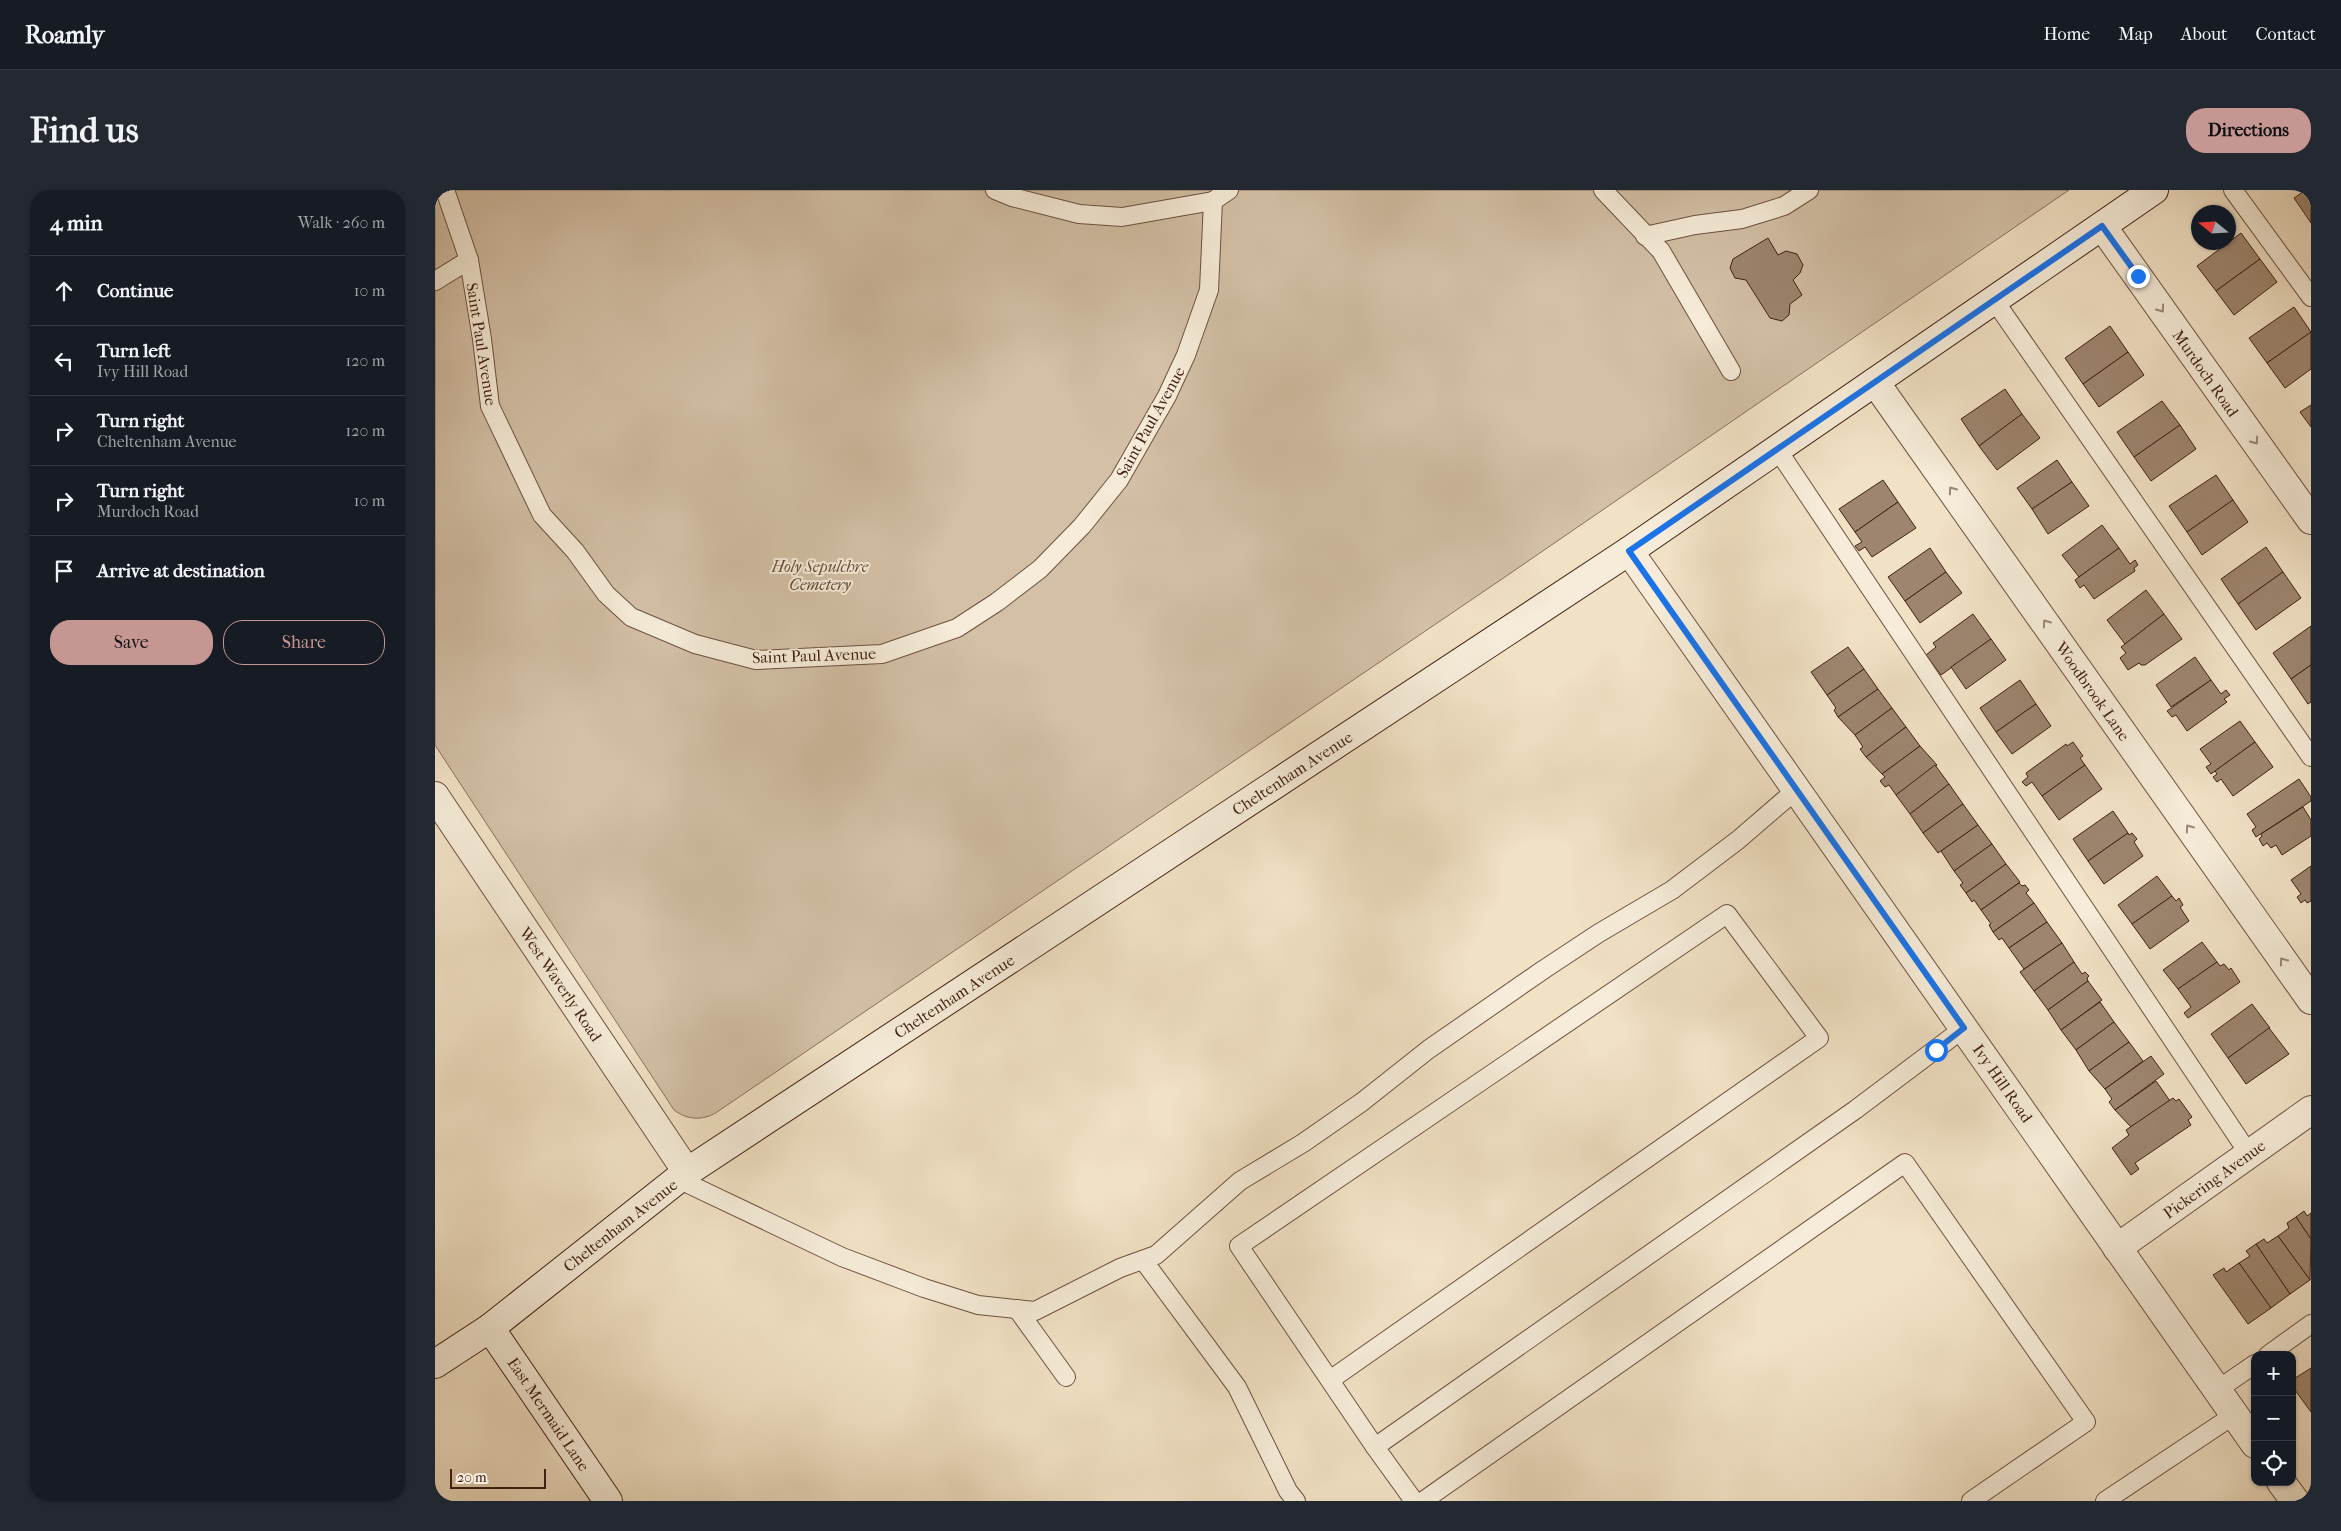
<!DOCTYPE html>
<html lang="en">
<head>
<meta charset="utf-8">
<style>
	body { margin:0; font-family:"IM FELL French Canon",serif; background:#242831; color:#f1f3f6 }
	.controls { position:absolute; right:15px; bottom:15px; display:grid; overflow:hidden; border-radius:10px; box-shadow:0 1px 4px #0004 }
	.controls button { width:45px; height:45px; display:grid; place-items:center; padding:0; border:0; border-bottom:1px solid #363941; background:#171b24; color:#f1f3f6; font:25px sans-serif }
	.compass { position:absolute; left:1756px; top:15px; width:45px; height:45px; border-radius:50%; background:#171b24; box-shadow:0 1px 4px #0004; rotate:288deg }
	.scale { position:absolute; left:15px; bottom:12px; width:96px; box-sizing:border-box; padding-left:5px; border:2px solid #412112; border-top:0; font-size:14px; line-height:18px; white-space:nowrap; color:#412112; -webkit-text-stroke:4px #f6ecd9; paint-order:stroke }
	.stop { position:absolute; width:15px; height:15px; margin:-11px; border:4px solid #1a73e8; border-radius:50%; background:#fff }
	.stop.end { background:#1a73e8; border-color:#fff; box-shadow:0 1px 5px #0008 }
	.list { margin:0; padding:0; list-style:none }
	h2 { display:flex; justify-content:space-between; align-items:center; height:65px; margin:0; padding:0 20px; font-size:21px }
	h2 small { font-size:16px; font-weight:400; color:#9ea1a6 }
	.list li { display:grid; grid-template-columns:32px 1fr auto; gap:15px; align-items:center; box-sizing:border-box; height:70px; padding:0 20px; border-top:1px solid #363941 }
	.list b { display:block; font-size:19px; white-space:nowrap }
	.list p { margin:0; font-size:16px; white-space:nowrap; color:#9ea1a6 }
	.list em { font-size:16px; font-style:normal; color:#9ea1a6 }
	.actions { display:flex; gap:10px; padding:15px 20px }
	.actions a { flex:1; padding:11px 0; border:1px solid #c59692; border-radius:20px; text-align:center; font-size:18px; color:#c59692 }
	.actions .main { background:#c59692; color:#111 }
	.icon { flex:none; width:28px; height:28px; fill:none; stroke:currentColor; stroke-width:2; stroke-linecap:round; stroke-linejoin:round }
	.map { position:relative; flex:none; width:1876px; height:1311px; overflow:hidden; border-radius:20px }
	header { display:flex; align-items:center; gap:30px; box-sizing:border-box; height:70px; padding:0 25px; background:#171b24; border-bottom:1px solid #363941 }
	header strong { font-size:24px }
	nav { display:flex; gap:28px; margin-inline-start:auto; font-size:18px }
	.intro { display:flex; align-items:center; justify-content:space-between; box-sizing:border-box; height:120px; padding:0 30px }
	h1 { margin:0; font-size:35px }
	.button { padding:12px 22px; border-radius:20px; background:#c59692; color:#111; font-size:18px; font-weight:700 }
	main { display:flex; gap:30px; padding:0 30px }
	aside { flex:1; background:#171b24; border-radius:20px; box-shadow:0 1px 4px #0004 }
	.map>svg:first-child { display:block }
	.green { fill:#d3c0a7; stroke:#8a705c }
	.building { fill:#9d856f; stroke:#412112 }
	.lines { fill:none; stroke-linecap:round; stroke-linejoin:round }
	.service-casing { stroke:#6d513f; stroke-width:20 }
	.minor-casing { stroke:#6d513f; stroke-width:30 }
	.tertiary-casing { stroke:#6d513f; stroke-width:30 }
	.secondary-casing { stroke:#412112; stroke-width:30 }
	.service { stroke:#f6ecd9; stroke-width:18 }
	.minor { stroke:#f6ecd9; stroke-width:28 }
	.tertiary { stroke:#f6ecd9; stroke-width:28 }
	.secondary { stroke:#f6ecd9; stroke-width:28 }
	.oneway { stroke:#9c8676 }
	.route { stroke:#1a73e8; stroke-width:6 }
	.labels { text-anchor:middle; stroke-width:4; stroke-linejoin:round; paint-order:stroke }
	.street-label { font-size:16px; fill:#412112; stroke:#f6ecd9 }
	.park-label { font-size:16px; font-style:italic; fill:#664937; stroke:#f6ecd9 }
</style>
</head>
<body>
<header>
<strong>Roamly</strong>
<nav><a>Home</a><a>Map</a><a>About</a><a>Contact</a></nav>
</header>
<div class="intro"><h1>Find us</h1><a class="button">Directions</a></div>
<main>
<aside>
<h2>4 min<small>Walk · 260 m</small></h2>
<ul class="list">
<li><svg class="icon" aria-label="ahead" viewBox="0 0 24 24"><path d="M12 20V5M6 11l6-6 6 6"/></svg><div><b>Continue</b></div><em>10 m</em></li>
<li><svg class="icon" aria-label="left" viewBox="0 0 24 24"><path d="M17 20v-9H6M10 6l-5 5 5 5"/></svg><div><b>Turn left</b><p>Ivy Hill Road</p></div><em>120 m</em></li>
<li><svg class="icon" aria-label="right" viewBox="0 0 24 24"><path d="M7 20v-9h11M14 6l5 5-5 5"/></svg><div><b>Turn right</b><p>Cheltenham Avenue</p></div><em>120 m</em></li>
<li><svg class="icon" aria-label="right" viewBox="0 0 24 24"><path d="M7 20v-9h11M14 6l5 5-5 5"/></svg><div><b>Turn right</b><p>Murdoch Road</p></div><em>10 m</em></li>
<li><svg class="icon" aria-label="arrive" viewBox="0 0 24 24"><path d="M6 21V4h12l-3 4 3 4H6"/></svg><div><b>Arrive at destination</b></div></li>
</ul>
<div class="actions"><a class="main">Save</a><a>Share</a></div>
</aside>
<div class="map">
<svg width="1876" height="1311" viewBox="0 0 1876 1311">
	<rect width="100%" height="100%" fill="#f1e1c5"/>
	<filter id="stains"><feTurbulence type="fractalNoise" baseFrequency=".004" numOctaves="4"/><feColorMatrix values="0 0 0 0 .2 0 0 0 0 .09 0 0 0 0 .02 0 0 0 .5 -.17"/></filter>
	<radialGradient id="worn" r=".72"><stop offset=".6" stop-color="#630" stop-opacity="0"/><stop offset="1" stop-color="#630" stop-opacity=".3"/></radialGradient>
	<path class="green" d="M0,0h1634l-567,389 -785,533c-14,9 -30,8 -43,-2l-239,-365z"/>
	<g class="building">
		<polygon points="1871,0 1876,0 1876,33 1859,8"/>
		<polygon points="1806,43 1825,69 1781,101 1762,76"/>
		<polygon points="1333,48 1343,65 1351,61 1362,64 1368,75 1365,83 1358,90 1367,105 1355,114 1354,125 1347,131 1335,128 1311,90 1300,88 1295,78 1298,69"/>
		<polygon points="1825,69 1842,92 1799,125 1781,101"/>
		<polygon points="1859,117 1876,142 1832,173 1814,148"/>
		<polygon points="1675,136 1693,162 1648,194 1630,168"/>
		<polygon points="1876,142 1876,179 1850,198 1832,173"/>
		<polygon points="1693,162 1709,185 1664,217 1648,194"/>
		<polygon points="1570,199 1587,224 1544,256 1526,229"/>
		<polygon points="1727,211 1745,235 1699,267 1682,242"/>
		<polygon points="1876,215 1876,237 1865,222"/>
		<polygon points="1587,224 1605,248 1562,280 1544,256"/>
		<polygon points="1745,235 1761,259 1716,291 1699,267"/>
		<polygon points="1622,270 1637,292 1597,319 1582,298"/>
		<polygon points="1781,285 1798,310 1752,342 1734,316"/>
		<polygon points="1448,290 1463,312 1420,342 1404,319"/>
		<polygon points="1637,292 1654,316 1613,344 1597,319"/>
		<polygon points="1798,310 1813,332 1767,365 1752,342"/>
		<polygon points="1463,312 1481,338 1437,367 1430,357 1424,361 1420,356 1427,352 1420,342"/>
		<polygon points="1667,335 1684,358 1644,387 1627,365"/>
		<polygon points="1831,357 1848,382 1803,414 1786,389"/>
		<polygon points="1495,358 1511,382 1470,411 1453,387"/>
		<polygon points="1684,358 1695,374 1700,370 1703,375 1699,378 1700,381 1659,409 1649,395 1645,398 1640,390"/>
		<polygon points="1511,382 1527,403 1485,433 1470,411"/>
		<polygon points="1848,382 1866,408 1821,440 1803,414"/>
		<polygon points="1711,400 1729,424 1690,454 1672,430"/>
		<polygon points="1538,424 1556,449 1506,485 1491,465 1501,457 1498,453"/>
		<polygon points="1729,424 1747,449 1710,475 1706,475 1704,473 1693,480 1685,468 1691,463 1686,457"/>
		<polygon points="1876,436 1876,475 1856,489 1838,463"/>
		<polygon points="1556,449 1571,470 1531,499 1516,477"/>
		<polygon points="1413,457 1429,479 1392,505 1376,482"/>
		<polygon points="1760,467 1776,490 1736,517 1721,495"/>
		<polygon points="1876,475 1876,512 1873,514 1856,489"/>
		<polygon points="1429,479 1443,499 1403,527 1399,520 1401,518 1392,505"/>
		<polygon points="1585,490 1601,514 1561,542 1545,518"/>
		<polygon points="1776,490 1786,504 1791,500 1795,505 1789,509 1792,512 1752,541 1741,525 1737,527 1732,521"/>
		<polygon points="1443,499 1457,518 1420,545 1403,527"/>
		<polygon points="1601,514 1616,536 1577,564 1561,542"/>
		<polygon points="1457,518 1471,537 1431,567 1425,559 1428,557 1420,545"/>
		<polygon points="1805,531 1820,552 1776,584 1771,577 1776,574 1765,559"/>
		<polygon points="1471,537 1485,556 1447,584 1431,567"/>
		<polygon points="1638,552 1648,566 1645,568 1650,575 1607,606 1597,592 1591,596 1587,592 1593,587 1591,583 1631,554 1632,556"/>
		<polygon points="1820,552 1838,577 1798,606 1786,589 1782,592 1778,587 1782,584 1780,581"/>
		<polygon points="1485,556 1502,575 1461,605 1454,595 1450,597 1445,591 1450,587 1447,584"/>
		<polygon points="1500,575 1514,594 1475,624 1461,605"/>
		<polygon points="1650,575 1667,599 1624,630 1607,606"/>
		<polygon points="1864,589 1876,607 1876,611 1821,647 1817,640 1821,637 1812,624"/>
		<polygon points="1514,594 1528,614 1488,643 1475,624"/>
		<polygon points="1528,614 1543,635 1503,663 1488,643"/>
		<polygon points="1868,617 1876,630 1876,646 1847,665 1841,655 1836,658 1832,653 1828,656 1824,649 1827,646 1826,644"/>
		<polygon points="1678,621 1693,643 1653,671 1638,649"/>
		<polygon points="1543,635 1557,654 1519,681 1506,661"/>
		<polygon points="1693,643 1694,645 1697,643 1702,649 1699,652 1708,666 1669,694 1653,671"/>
		<polygon points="1557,654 1571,674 1531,703 1525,695 1528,693 1519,681"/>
		<polygon points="1571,674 1585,692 1546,720 1539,710 1537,712 1531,703"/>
		<polygon points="1876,676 1876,711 1872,713 1870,710 1866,713 1862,707 1866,704 1856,690"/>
		<polygon points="1722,686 1737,706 1697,734 1683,715"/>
		<polygon points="1584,693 1587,696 1590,695 1594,700 1591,703 1599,713 1558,742 1554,735 1556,734 1546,720"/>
		<polygon points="1737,706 1741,711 1744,708 1748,715 1745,717 1754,731 1715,759 1697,734"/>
		<polygon points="1599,713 1612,732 1574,758 1567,748 1564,750 1558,742"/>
		<polygon points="1612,732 1627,753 1589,779 1574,758"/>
		<polygon points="1767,752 1782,772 1743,799 1728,780"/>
		<polygon points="1627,753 1639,772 1599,801 1585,782"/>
		<polygon points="1639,772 1647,784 1650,782 1654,786 1652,788 1653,791 1613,820 1599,801"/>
		<polygon points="1782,772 1785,776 1789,774 1794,780 1796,778 1805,792 1753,828 1749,823 1756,817 1743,799"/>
		<polygon points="1653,791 1667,810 1626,840 1613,820"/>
		<polygon points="1665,812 1679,832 1641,860 1626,840"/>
		<polygon points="1817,814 1835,838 1793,868 1776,844"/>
		<polygon points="1679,832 1694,852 1654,881 1641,860"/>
		<polygon points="1834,838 1854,864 1811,894 1793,868"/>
		<polygon points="1694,852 1708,871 1670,899 1654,881"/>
		<polygon points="1716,866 1729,884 1680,920 1674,912 1677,909 1670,899"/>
		<polygon points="1721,891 1735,911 1696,937 1680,920"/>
		<polygon points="1738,908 1741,911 1744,909 1757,927 1753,930 1756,935 1700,973 1704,979 1696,985 1677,958 1694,945 1691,940"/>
		<polygon points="1869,1021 1872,1026 1876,1023 1876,1049 1861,1027"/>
		<polygon points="1861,1027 1876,1049 1875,1090 1843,1046 1854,1038 1852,1033"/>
		<polygon points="1843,1046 1875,1090 1855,1104 1821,1054 1829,1049 1832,1053"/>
		<polygon points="1821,1054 1855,1104 1836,1118 1804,1073 1815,1066 1811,1061"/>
		<polygon points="1804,1073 1836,1118 1813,1134 1778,1085 1789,1078 1791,1082"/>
		<polygon points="1876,1178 1876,1222 1857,1196 1857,1190"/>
	</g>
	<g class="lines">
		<defs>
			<g id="service">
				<polyline points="10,0 34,70 47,149 55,216 107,325 140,361 171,404 196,427 260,454 321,470 447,464 522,438 562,412 605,379 647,336 684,290 732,206 751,165 774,100 778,11"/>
				<polyline points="560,0 577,7 644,24 687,27 778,11 794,0"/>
				<polyline points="1168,0 1226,61 1296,181"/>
				<polyline points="1798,0 1876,107"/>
				<polyline points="1210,46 1260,35 1307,29 1349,16 1374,0"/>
				<polyline points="0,91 34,70"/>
				<polyline points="1559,110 1876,567"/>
				<polyline points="1342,259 1814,964"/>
				<polyline points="243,989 407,1067 489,1098 543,1115 600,1121 685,1078 721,1065 805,991 868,953 927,912 994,859 1108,780 1164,743 1237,700 1303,650 1361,600"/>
				<polyline points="708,1070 802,1197 853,1301 861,1311"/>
				<polyline points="582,1119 631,1187"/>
				<polyline points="1833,1165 1876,1134"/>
				<polyline points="895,1190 1384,848 1292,724 804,1056 940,1257"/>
				<polyline points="1782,1200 1820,1174"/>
				<polyline points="979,1311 940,1257 1420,920 1529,838"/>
				<polyline points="988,1311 1470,973 1651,1232 1536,1311"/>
				<polyline points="1670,1311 1799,1225"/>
			</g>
			<g id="minor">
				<polyline points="1667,36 1876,330"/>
				<polyline points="1440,192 1876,810"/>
				<polyline points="1682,1058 1876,920"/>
			</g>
			<g id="tertiary">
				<polyline points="1194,361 1820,1254"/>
				<polyline points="0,606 252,982"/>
				<polyline points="1846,1292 1860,1311"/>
			</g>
			<g id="secondary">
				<polyline points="55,1138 173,1311"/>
				<polyline points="0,1174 55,1138 252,982 1194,361 1719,0"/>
			</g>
		</defs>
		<use href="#service" class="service-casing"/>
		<use href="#minor" class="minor-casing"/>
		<use href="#tertiary" class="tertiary-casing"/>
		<use href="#secondary" class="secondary-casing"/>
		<use href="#service" class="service"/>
		<use href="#minor" class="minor"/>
		<use href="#tertiary" class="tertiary"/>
		<use href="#secondary" class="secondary"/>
	</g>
	<defs><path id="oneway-chevron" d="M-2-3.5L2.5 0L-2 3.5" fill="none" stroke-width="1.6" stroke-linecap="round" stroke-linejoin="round" transform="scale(1.25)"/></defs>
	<g class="oneway">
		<use href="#oneway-chevron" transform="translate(1726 119) rotate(55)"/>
		<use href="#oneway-chevron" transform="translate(1820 251) rotate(55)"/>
		<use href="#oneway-chevron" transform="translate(1517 300) rotate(-125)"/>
		<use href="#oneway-chevron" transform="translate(1611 433) rotate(-125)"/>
		<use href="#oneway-chevron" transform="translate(1754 638) rotate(-125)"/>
		<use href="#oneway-chevron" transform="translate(1848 771) rotate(-125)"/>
	</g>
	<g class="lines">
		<polyline class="route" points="1501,860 1529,838 1194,361 1667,36 1703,86"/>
	</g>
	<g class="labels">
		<g class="street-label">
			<text transform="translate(47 154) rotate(81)" y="6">Saint Paul Avenue</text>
			<text transform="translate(1771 183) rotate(55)" y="6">Murdoch Road</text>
			<text transform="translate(715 232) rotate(-61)" y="6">Saint Paul Avenue</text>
			<text transform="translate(379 465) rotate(-2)" y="6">Saint Paul Avenue</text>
			<text transform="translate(1658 501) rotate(55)" y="6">Woodbrook Lane</text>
			<text transform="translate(857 583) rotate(-33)" y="6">Cheltenham Avenue</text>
			<text transform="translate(126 794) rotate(56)" y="6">West Waverly Road</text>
			<text transform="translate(519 806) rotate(-33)" y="6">Cheltenham Avenue</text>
			<text transform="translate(1568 893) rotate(55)" y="6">Ivy Hill Road</text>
			<text transform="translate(1779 989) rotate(-36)" y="6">Pickering Avenue</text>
			<text transform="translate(185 1035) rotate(-38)" y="6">Cheltenham Avenue</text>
			<text transform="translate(114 1224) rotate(56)" y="6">East Mermaid Lane</text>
		</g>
		<g class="park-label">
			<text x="385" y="382">Holy Sepulchre<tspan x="385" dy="18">Cemetery</tspan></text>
		</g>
	</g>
	<rect width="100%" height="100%" filter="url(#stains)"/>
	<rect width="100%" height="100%" fill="url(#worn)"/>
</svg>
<div class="controls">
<button>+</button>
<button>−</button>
<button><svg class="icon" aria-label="locate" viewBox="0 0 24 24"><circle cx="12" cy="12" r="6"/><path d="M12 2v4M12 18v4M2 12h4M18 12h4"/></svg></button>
</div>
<svg class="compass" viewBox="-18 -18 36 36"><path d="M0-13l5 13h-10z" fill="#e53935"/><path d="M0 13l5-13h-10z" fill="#9ea1a6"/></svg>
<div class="scale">20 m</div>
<div class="stop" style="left:1501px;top:860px"></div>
<div class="stop end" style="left:1703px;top:86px"></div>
</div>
</main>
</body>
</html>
